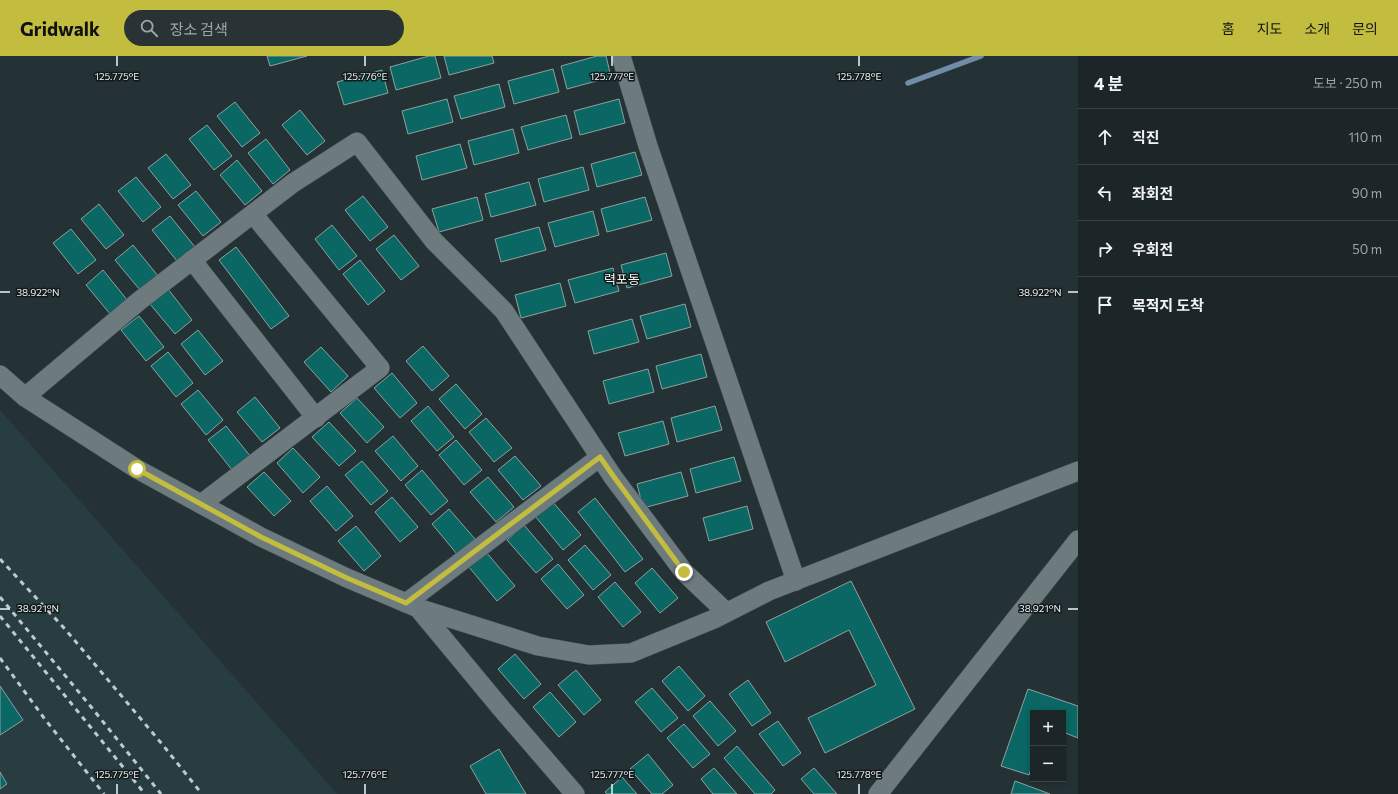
<!DOCTYPE html>
<html lang="ko">
<head>
<meta charset="utf-8">
<style>
	body { margin:0; font-family:Commissioner,"Noto Sans KR",sans-serif; background:#293234; color:#f1f3f6 }
	.controls { position:absolute; right:12px; bottom:12px; display:grid; overflow:hidden; border-radius:0px; box-shadow:0 2px 6px #0003 }
	.controls button { width:36px; height:36px; display:grid; place-items:center; padding:0; border:0; border-bottom:1px solid #3a4345; background:#1c2628; color:#f1f3f6; font:20px sans-serif }
	.stop { position:absolute; width:12px; height:12px; margin:-9px; border:3px solid #c2bd3f; border-radius:50%; background:#fff }
	.stop.end { background:#c2bd3f; border-color:#fff; box-shadow:0 1px 4px #0008 }
	.list { margin:0; padding:0; list-style:none }
	h2 { display:flex; justify-content:space-between; align-items:center; height:52px; margin:0; padding:0 16px; font-size:17px }
	h2 small { font-size:13px; font-weight:400; color:#a0a5a8 }
	.list li { display:grid; grid-template-columns:26px 1fr auto; gap:12px; align-items:center; box-sizing:border-box; height:56px; padding:0 16px; border-top:1px solid #3a4345 }
	.list b { display:block; font-size:15px; white-space:nowrap }
	.list em { font-size:13px; font-style:normal; color:#a0a5a8 }
	.icon { flex:none; width:22px; height:22px; fill:none; stroke:currentColor; stroke-width:2; stroke-linecap:round; stroke-linejoin:round }
	.map { position:relative; flex:none; width:1078px; height:738px; overflow:hidden }
	header { display:flex; align-items:center; gap:24px; box-sizing:border-box; height:56px; padding:0 20px; background:#c2bd3f; color:#111 }
	header strong { font-size:19px }
	nav { display:flex; gap:22px; margin-inline-start:auto; font-size:14px }
	.search { width:280px; height:36px; background:#293234; display:flex; align-items:center; gap:10px; box-sizing:border-box; padding:0 14px; border-radius:22px; color:#a0a5a8; font-size:15px }
	main { display:flex }
	aside { flex:1; background:#1c2628 }
	.map>svg:first-child { display:block }
	.built { fill:#283d41 }
	.lines { fill:none; stroke-linecap:round; stroke-linejoin:round }
	.stream { stroke:#708ca8; stroke-width:5.5 }
	.building { fill:#0a6763; stroke:#90a09f }
	.minor-casing { stroke:#434e50; stroke-width:20 }
	.minor { stroke:#6d7b7e; stroke-width:19 }
	.rail { stroke:#c0c9cb; stroke-width:3; stroke-dasharray:5 5; stroke-linecap:butt }
	.route { stroke:#c2bd3f; stroke-width:5 }
	.ticks { fill:none; stroke:#ecf4f6; stroke-width:1.5 }
	.labels { text-anchor:middle; stroke-width:3; stroke-linejoin:round; paint-order:stroke }
	.quarter-label { font-size:13px; fill:#ecf4f6; stroke:#13191a }
	.ticks-label { font-size:10px; text-anchor:middle; fill:#ecf4f6; stroke:#13191a; stroke-width:3; stroke-linejoin:round; paint-order:stroke }
</style>
</head>
<body>
<header>
<strong>Gridwalk</strong>
<div class="search"><svg class="icon" aria-label="search" viewBox="0 0 24 24"><circle cx="10" cy="10" r="6"/><path d="M15 15l6 6"/></svg>장소 검색</div>
<nav><a>홈</a><a>지도</a><a>소개</a><a>문의</a></nav>
</header>
<main>
<div class="map">
<svg width="1078" height="738" viewBox="0 0 1078 738">
	<rect width="100%" height="100%" fill="#253235"/>
	<polygon class="built" points="0,354 337,738 0,738"/>
	<g class="lines">
		<polyline class="stream" points="908,27 981,0"/>
	</g>
	<g class="building">
		<polygon points="267,0 307,0 270,10"/>
		<polygon points="429,0 435,0 441,22 396,34 390,11"/>
		<polygon points="444,0 492,0 494,7 449,19"/>
		<polygon points="597,0 606,0 611,21 567,33 561,10"/>
		<polygon points="553,13 559,36 514,48 508,25"/>
		<polygon points="382,14 388,37 344,49 337,26"/>
		<polygon points="499,28 505,51 461,63 454,40"/>
		<polygon points="447,43 453,66 408,78 402,55"/>
		<polygon points="619,43 625,67 580,79 574,55"/>
		<polygon points="235,46 260,77 242,91 217,60"/>
		<polygon points="300,54 325,85 307,99 282,69"/>
		<polygon points="566,59 572,82 528,94 521,71"/>
		<polygon points="207,69 232,100 214,114 189,83"/>
		<polygon points="513,73 519,97 474,109 468,85"/>
		<polygon points="266,83 290,114 273,128 248,97"/>
		<polygon points="460,88 467,112 422,124 416,100"/>
		<polygon points="635,96 642,119 597,131 591,108"/>
		<polygon points="166,98 191,129 173,143 148,112"/>
		<polygon points="237,104 262,135 245,149 220,119"/>
		<polygon points="583,111 589,134 544,146 538,123"/>
		<polygon points="136,121 161,151 143,166 118,135"/>
		<polygon points="529,126 536,149 491,161 485,138"/>
		<polygon points="196,135 221,166 203,180 178,149"/>
		<polygon points="363,140 388,171 370,185 345,154"/>
		<polygon points="477,141 483,164 439,176 432,153"/>
		<polygon points="645,141 652,164 607,176 601,153"/>
		<polygon points="99,148 124,179 106,193 81,163"/>
		<polygon points="593,155 599,179 555,191 548,167"/>
		<polygon points="170,160 195,191 177,205 152,174"/>
		<polygon points="332,169 357,200 339,214 315,183"/>
		<polygon points="539,171 546,194 501,206 495,183"/>
		<polygon points="71,173 96,204 78,218 53,187"/>
		<polygon points="394,179 419,210 401,224 376,193"/>
		<polygon points="133,189 158,220 140,234 115,204"/>
		<polygon points="236,191 289,260 271,273 219,204"/>
		<polygon points="666,197 672,220 627,232 621,209"/>
		<polygon points="360,204 385,235 368,249 343,218"/>
		<polygon points="613,212 619,235 575,247 568,224"/>
		<polygon points="103,214 128,245 111,259 86,229"/>
		<polygon points="560,227 566,250 521,262 515,239"/>
		<polygon points="168,233 192,264 175,278 150,248"/>
		<polygon points="685,248 691,271 647,283 640,260"/>
		<polygon points="139,260 164,291 146,305 121,274"/>
		<polygon points="632,263 639,286 594,298 588,275"/>
		<polygon points="198,274 223,305 205,319 181,288"/>
		<polygon points="423,290 449,320 432,335 406,305"/>
		<polygon points="321,291 348,320 331,336 304,306"/>
		<polygon points="168,296 193,327 176,341 151,310"/>
		<polygon points="701,298 707,321 662,333 656,310"/>
		<polygon points="648,313 654,336 609,348 603,325"/>
		<polygon points="392,317 417,347 400,362 374,332"/>
		<polygon points="456,328 482,358 465,373 439,343"/>
		<polygon points="198,334 223,364 206,379 181,348"/>
		<polygon points="255,341 280,372 262,386 237,356"/>
		<polygon points="357,342 384,371 367,387 340,357"/>
		<polygon points="428,350 454,381 437,395 411,365"/>
		<polygon points="715,350 722,374 677,386 671,362"/>
		<polygon points="486,362 512,392 494,406 469,376"/>
		<polygon points="663,365 669,388 625,400 618,377"/>
		<polygon points="329,366 356,395 339,410 312,381"/>
		<polygon points="226,370 251,401 233,415 208,384"/>
		<polygon points="393,380 418,410 401,425 375,395"/>
		<polygon points="456,384 482,414 464,429 439,399"/>
		<polygon points="293,392 320,421 303,437 277,407"/>
		<polygon points="515,400 541,430 523,444 498,414"/>
		<polygon points="734,401 741,425 696,437 690,413"/>
		<polygon points="362,405 388,435 371,449 345,419"/>
		<polygon points="422,414 448,445 431,459 405,429"/>
		<polygon points="264,416 291,445 274,460 247,431"/>
		<polygon points="681,416 688,440 643,452 637,428"/>
		<polygon points="488,421 514,451 496,466 470,436"/>
		<polygon points="327,430 353,460 336,475 310,445"/>
		<polygon points="392,441 418,471 400,486 375,456"/>
		<polygon points="595,442 643,503 625,516 578,456"/>
		<polygon points="552,445 581,479 563,494 535,460"/>
		<polygon points="747,450 753,473 709,485 703,462"/>
		<polygon points="449,453 475,483 457,498 432,468"/>
		<polygon points="524,469 553,503 536,517 507,484"/>
		<polygon points="356,470 381,500 364,515 338,485"/>
		<polygon points="585,489 611,519 593,534 568,504"/>
		<polygon points="486,496 515,530 497,545 469,511"/>
		<polygon points="558,508 584,539 567,553 541,523"/>
		<polygon points="652,512 678,542 660,557 635,527"/>
		<polygon points="851,525 915,653 825,697 808,662 876,629 849,574 785,606 766,566"/>
		<polygon points="615,526 641,556 623,571 598,541"/>
		<polygon points="515,598 541,628 524,643 498,613"/>
		<polygon points="679,610 705,640 688,655 662,625"/>
		<polygon points="576,614 601,644 584,659 558,629"/>
		<polygon points="748,624 771,657 752,670 729,638"/>
		<polygon points="0,630 23,664 0,679"/>
		<polygon points="652,632 678,662 661,676 635,646"/>
		<polygon points="1028,633 1078,650 1078,682 1063,676 1063,657 1033,657 1033,707 1029,719 1001,710"/>
		<polygon points="550,636 576,666 559,681 533,651"/>
		<polygon points="710,645 736,675 718,690 693,660"/>
		<polygon points="778,665 801,697 783,710 759,678"/>
		<polygon points="684,668 710,698 693,712 667,682"/>
		<polygon points="737,690 775,734 771,738 755,738 724,702"/>
		<polygon points="499,693 526,738 486,738 470,710"/>
		<polygon points="648,698 673,729 662,738 652,738 630,713"/>
		<polygon points="714,712 737,738 713,738 701,723"/>
		<polygon points="814,712 837,738 814,738 801,723"/>
		<polygon points="0,716 7,728 0,733"/>
		<polygon points="622,721 637,738 607,738 605,736"/>
		<polygon points="1015,725 1050,738 1011,738"/>
	</g>
	<g class="lines">
		<defs>
			<g id="minor">
				<polyline points="621,0 648,90 796,525"/>
				<polyline points="192,204 316,362"/>
				<polyline points="0,319 25,341 137,413 261,481 347,522 418,552 538,590 589,599 631,597 714,563 769,535 1078,415"/>
				<polyline points="25,341 139,245 293,127 357,86 434,185 504,255 613,421 684,516 726,556"/>
				<polyline points="201,448 380,312 253,158"/>
				<polyline points="406,547 600,401"/>
				<polyline points="418,552 500,651 575,738"/>
				<polyline points="878,738 1078,484"/>
			</g>
		</defs>
		<use href="#minor" class="minor-casing"/>
		<use href="#minor" class="minor"/>
		<g class="rail">
			<polyline points="0,503 65,573 162,688 202,738"/>
			<polyline points="0,541 92,652 161,738"/>
			<polyline points="0,560 145,738"/>
			<polyline points="0,602 44,662 104,738"/>
		</g>
	</g>
	<g class="lines">
		<polyline class="route" points="137,413 261,481 347,522 406,547 600,401 614,421 684,516"/>
	</g>
	<path class="ticks" d="M117,0v10M365,0v10M612,0v10M859,0v10M0,236h10M1068,236h10M0,553h10M1068,553h10M117,728v10M365,728v10M612,728v10M859,728v10"/>
	<g class="labels">
		<g class="quarter-label">
			<text x="622" y="228">력포동</text>
		</g>
	</g>
	<g class="ticks-label">
		<text x="117" y="24">125.775°E</text>
		<text x="365" y="24">125.776°E</text>
		<text x="612" y="24">125.777°E</text>
		<text x="859" y="24">125.778°E</text>
		<text x="38" y="240">38.922°N</text>
		<text x="1040" y="240">38.922°N</text>
		<text x="38" y="556">38.921°N</text>
		<text x="1040" y="556">38.921°N</text>
		<text x="117" y="722">125.775°E</text>
		<text x="365" y="722">125.776°E</text>
		<text x="612" y="722">125.777°E</text>
		<text x="859" y="722">125.778°E</text>
	</g>
</svg>
<div class="controls">
<button>+</button>
<button>−</button>
</div>
<div class="stop" style="left:137px;top:413px"></div>
<div class="stop end" style="left:684px;top:516px"></div>
</div>
<aside>
<h2>4 분<small>도보 · 250 m</small></h2>
<ul class="list">
<li><svg class="icon" aria-label="ahead" viewBox="0 0 24 24"><path d="M12 20V5M6 11l6-6 6 6"/></svg><div><b>직진</b></div><em>110 m</em></li>
<li><svg class="icon" aria-label="left" viewBox="0 0 24 24"><path d="M17 20v-9H6M10 6l-5 5 5 5"/></svg><div><b>좌회전</b></div><em>90 m</em></li>
<li><svg class="icon" aria-label="right" viewBox="0 0 24 24"><path d="M7 20v-9h11M14 6l5 5-5 5"/></svg><div><b>우회전</b></div><em>50 m</em></li>
<li><svg class="icon" aria-label="arrive" viewBox="0 0 24 24"><path d="M6 21V4h12l-3 4 3 4H6"/></svg><div><b>목적지 도착</b></div></li>
</ul>
</aside>
</main>
</body>
</html>
